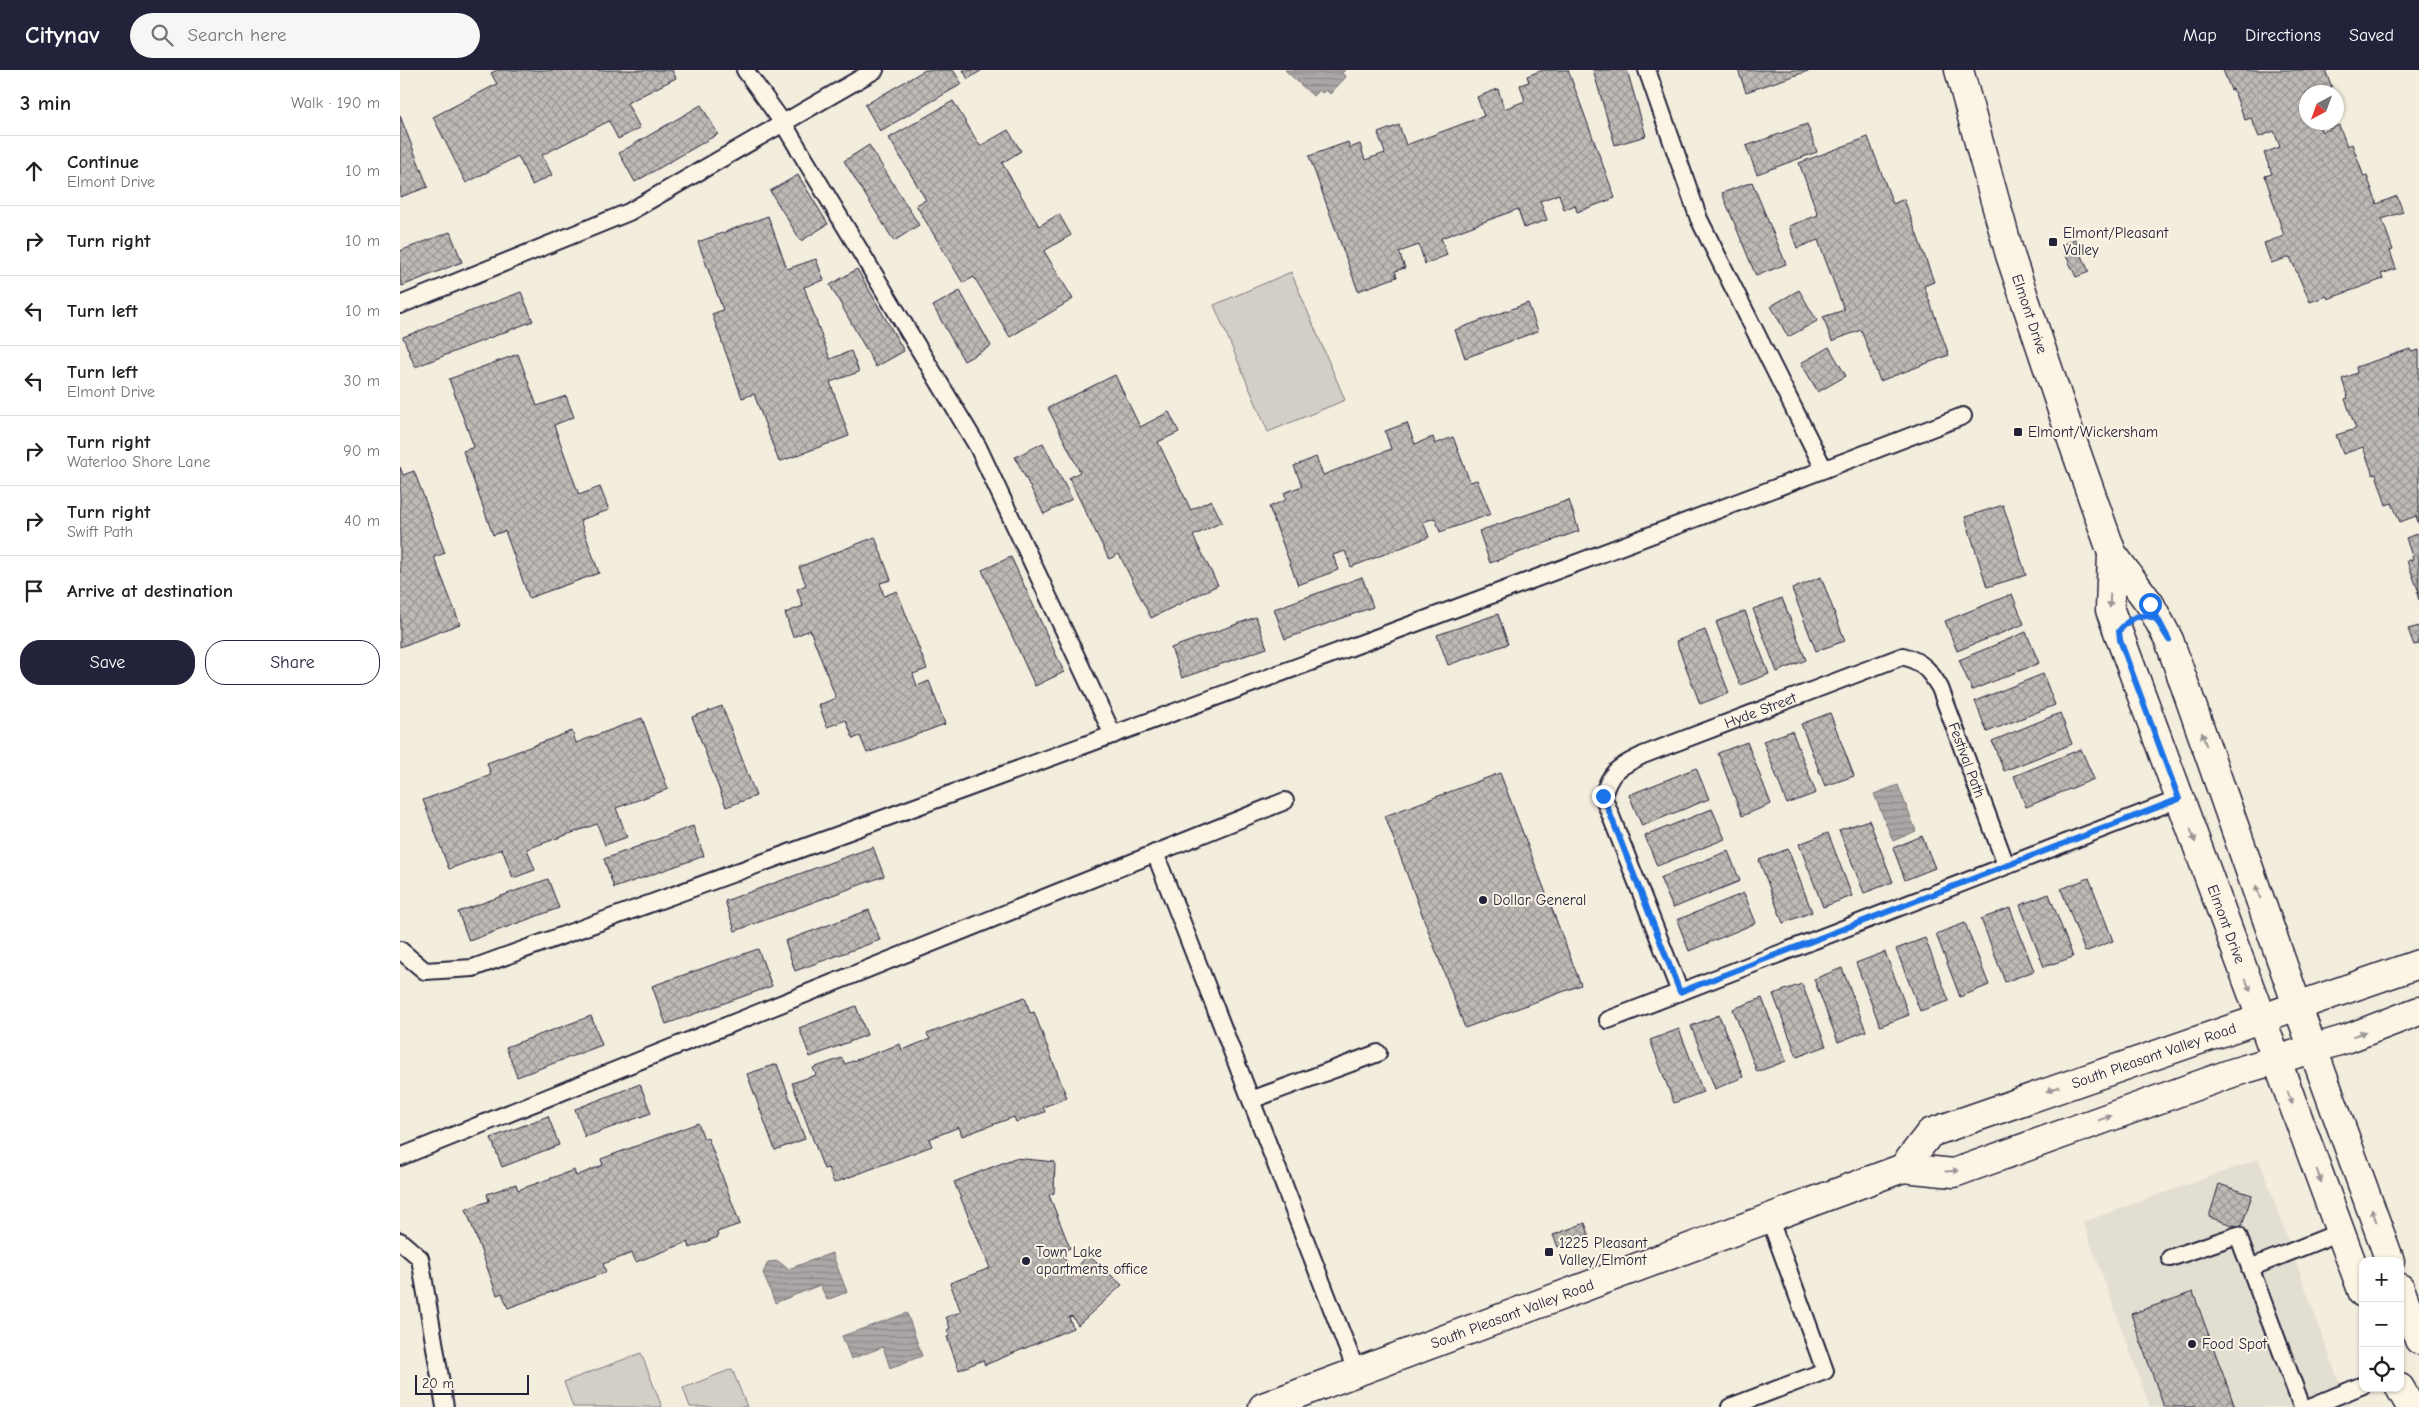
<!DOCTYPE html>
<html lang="en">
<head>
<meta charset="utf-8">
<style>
	body { margin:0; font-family:"Comic Neue",sans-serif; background:#f6f6f6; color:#202124 }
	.controls { position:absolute; right:15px; bottom:15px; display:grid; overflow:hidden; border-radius:10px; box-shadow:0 1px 4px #0004 }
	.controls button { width:45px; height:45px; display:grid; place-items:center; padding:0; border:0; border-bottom:1px solid #e0e0e0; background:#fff; color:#202124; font:25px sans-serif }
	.compass { position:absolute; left:1899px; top:15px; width:45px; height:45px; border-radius:50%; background:#fff; box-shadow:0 1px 4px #0004; rotate:221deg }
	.scale { position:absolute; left:15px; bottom:12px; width:114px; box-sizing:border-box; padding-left:5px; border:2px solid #22223b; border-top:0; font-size:14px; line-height:18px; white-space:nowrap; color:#22223b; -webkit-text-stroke:4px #fcf5e5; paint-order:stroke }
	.stop { position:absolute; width:15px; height:15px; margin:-11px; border:4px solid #1a73e8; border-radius:50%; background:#fff }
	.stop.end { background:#1a73e8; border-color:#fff; box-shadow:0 1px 5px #0008 }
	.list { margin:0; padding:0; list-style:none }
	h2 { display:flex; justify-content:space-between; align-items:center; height:65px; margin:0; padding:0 20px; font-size:21px }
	h2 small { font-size:16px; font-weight:400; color:#757577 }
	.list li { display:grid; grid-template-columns:32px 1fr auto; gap:15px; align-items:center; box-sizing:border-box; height:70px; padding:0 20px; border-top:1px solid #e0e0e0 }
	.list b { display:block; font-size:19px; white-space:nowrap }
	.list p { margin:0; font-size:16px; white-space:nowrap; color:#757577 }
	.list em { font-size:16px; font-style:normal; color:#757577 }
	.actions { display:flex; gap:10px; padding:15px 20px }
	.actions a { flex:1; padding:11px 0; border:1px solid #22223b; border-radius:20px; text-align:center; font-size:18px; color:#22223b }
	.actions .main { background:#22223b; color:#fff }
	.icon { flex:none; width:28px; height:28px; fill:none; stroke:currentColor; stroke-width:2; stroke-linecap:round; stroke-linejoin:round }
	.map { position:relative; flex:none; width:2019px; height:1337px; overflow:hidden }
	header { display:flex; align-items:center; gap:30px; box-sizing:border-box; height:70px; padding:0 25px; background:#22223b; color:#fff }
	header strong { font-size:24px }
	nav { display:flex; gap:28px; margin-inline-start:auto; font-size:18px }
	.search { width:350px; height:45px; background:#f6f6f6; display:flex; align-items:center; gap:12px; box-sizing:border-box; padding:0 18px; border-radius:28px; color:#757577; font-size:19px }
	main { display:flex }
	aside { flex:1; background:#fff }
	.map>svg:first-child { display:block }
	.built { fill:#e3ded2 }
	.grass { fill:#d4cfc6; stroke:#7b7880 }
	.water { fill:url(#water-rules); stroke:#75727b }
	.building { fill:url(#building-cross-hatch); stroke:#22223b }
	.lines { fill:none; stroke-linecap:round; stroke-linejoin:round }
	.lane-casing { stroke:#22223b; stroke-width:20 }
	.secondary-casing { stroke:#22223b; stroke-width:31 }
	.lane { stroke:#fcf5e5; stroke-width:16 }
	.secondary { stroke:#fcf5e5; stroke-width:28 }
	.oneway { fill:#9a9698 }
	.route { stroke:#1a73e8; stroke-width:6 }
	.poi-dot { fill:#22223b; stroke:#fcf5e5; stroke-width:2 }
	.labels { text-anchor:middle; stroke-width:4; stroke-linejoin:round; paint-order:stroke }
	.poi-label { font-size:15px; fill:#22223b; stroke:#fcf5e5; text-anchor:start }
	.street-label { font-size:15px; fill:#22223b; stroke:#fcf5e5 }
</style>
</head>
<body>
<header>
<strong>Citynav</strong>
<div class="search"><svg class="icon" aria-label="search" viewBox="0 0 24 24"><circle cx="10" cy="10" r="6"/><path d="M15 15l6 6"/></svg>Search here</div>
<nav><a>Map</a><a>Directions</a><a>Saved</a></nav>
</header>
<main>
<aside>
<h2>3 min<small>Walk · 190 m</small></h2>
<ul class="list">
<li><svg class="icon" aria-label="ahead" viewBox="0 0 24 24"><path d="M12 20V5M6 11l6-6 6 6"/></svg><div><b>Continue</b><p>Elmont Drive</p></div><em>10 m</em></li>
<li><svg class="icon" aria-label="right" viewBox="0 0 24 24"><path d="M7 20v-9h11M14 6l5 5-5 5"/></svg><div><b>Turn right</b></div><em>10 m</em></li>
<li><svg class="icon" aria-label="left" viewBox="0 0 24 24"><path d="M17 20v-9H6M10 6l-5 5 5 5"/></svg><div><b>Turn left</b></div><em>10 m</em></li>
<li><svg class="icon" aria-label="left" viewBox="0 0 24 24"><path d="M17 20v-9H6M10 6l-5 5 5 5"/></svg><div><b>Turn left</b><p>Elmont Drive</p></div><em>30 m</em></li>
<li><svg class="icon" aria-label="right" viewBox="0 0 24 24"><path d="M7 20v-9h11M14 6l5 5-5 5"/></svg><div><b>Turn right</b><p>Waterloo Shore Lane</p></div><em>90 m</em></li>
<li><svg class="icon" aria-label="right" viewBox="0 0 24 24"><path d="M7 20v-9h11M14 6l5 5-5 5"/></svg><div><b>Turn right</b><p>Swift Path</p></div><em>40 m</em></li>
<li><svg class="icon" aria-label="arrive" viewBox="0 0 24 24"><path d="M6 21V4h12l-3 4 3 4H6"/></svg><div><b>Arrive at destination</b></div></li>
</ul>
<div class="actions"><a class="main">Save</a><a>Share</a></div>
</aside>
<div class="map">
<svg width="2019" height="1337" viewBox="0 0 2019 1337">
	<defs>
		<pattern id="water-rules" width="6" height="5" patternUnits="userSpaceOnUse" patternTransform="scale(1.25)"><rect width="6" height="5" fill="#aca7a6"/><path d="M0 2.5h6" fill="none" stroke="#8c8888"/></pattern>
		<pattern id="building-cross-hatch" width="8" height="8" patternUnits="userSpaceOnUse" patternTransform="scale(1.25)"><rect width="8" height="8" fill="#bfbab6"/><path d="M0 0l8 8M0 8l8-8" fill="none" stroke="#9b9795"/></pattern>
	</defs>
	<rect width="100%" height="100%" fill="#f3edde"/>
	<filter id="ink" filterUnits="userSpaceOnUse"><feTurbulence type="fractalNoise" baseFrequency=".02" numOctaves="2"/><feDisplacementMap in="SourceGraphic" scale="10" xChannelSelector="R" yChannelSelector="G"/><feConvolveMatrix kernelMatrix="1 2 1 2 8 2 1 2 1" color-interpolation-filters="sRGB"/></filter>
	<g filter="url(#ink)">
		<polygon class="built" points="1859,1089 1948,1337 1750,1337 1683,1152"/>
		<g class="grass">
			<polygon points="891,202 945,330 868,362 814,235"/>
			<polygon points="241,1283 262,1337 173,1337 164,1312"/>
			<polygon points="332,1299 347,1337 290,1337 283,1318"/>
		</g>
		<g class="water">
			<polygon points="885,0 945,0 942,3 946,7 930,24 926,20 922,23 919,20 913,26"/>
			<polygon points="1498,715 1516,761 1493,771 1474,724"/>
			<polygon points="432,1183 447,1222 427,1230 420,1215 375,1233 363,1203 368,1192 378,1191 388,1199"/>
			<polygon points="507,1243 522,1286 490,1298 483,1277 451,1289 442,1266"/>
		</g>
		<g class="building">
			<polygon points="97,0 272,0 276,8 227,33 240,58 218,69 209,51 142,85 152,105 132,115 118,86 66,113 33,47 97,14 91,3"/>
			<polygon points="525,0 553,0 562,14 480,61 465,35"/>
			<polygon points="563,0 582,0 568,9"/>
			<polygon points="1143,0 1168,0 1215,128 1177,142 1175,135 1164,140 1159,124 1140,131 1147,150 1124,158 1118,139 1041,168 1047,185 1025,194 1019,175 999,182 1005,198 995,201 997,207 958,221 909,86 948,72 950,78 960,74 965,90 985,83 978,63 999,55 1006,75 1084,46 1077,27 1098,19 1104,39 1125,31 1120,15 1129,12 1127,6"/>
			<polygon points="1193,0 1227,0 1246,66 1215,75"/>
			<polygon points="1338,0 1411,0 1346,22"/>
			<polygon points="1823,0 1925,0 1932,17 1925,20 1927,22 1906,22 1906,52 1918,52 1922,62 1939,55 1947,76 1952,74 1964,107 1967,106 1977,134 1997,126 2003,142 1982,149 1993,180 1990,181 1996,199 1981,204 1983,209 1928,229 1927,226 1910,232 1890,187 1871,193 1864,173 1884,166 1865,106 1872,104 1864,83 1880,77 1874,61 1859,67 1851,48 1845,50 1833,19 1831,20"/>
			<polygon points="553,31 580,76 608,60 621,81 602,93 639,156 659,144 671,165 644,181 673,229 610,267 574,207 563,213 516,135 526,130 489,68"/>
			<polygon points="301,35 318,64 235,112 219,83"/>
			<polygon points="0,46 28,117 0,127"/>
			<polygon points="1407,54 1417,82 1357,104 1346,76"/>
			<polygon points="1468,67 1493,134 1504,129 1534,212 1524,216 1549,285 1480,311 1461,260 1432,271 1423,247 1444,240 1418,170 1397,178 1389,156 1418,145 1399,93"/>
			<polygon points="469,75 519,155 494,171 444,91"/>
			<polygon points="398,105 428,154 401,171 370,121"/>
			<polygon points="1352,112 1386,194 1356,206 1322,123"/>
			<polygon points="368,146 387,199 416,189 424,210 404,217 430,289 451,281 459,302 430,312 449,366 379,392 354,324 342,328 312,244 323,240 298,172"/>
			<polygon points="50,162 62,192 2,216 0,210 0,181"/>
			<polygon points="1675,169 1689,202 1676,207 1661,175"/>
			<polygon points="457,199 504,281 476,297 430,215"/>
			<polygon points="1399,220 1417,251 1388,267 1371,236"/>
			<polygon points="560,221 591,276 564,291 533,236"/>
			<polygon points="121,222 133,251 15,297 3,267"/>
			<polygon points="1128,233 1138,261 1065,288 1055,260"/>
			<polygon points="1429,277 1446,306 1418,322 1401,293"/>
			<polygon points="2010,279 2011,282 2019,280 2019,455 2016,446 2000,452 1992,433 1986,435 1976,404 1973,405 1963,377 1943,384 1936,365 1956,359 1945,329 1948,328 1942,309 1957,303 1956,297"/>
			<polygon points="118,284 137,336 166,326 174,347 154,355 179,425 200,417 209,440 180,450 199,503 129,528 105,461 93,465 63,381 74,377 49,309"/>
			<polygon points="715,305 740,357 769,342 779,362 758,372 791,440 811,430 822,452 793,466 818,515 751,548 719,484 709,489 669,408 680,402 648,338"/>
			<polygon points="1007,353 1015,374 1033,367 1035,374 1053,367 1070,412 1077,410 1091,444 1040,462 1035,448 1023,452 1029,467 951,497 945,481 933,485 938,500 898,515 869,437 886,430 884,423 902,416 894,396 916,387 923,405 991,379 985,361"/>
			<polygon points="643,373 672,429 644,444 615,387"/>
			<polygon points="0,397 3,405 14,401 45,483 34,487 60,554 0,577"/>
			<polygon points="1169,430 1179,461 1090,493 1079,461"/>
			<polygon points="1603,435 1626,505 1587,517 1565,447"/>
			<polygon points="2019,463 2019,530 2017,523 2019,522 2007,491 2013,489 2006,468"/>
			<polygon points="475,467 491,510 480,513 484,526 497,521 527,599 513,604 517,616 529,611 545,654 467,683 460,666 453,669 446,650 427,657 419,635 436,628 410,560 393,567 385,543 403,536 397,519 406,515 399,497"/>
			<polygon points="611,487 664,602 635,616 582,500"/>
			<polygon points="962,507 973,537 885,569 874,539"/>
			<polygon points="1421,507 1445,571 1416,581 1392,519"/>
			<polygon points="1612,524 1624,554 1557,581 1545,551"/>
			<polygon points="1382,528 1406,590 1377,602 1353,539"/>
			<polygon points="1345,541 1369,604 1340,615 1316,552"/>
			<polygon points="1098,544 1108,574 1048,595 1037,565"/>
			<polygon points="856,547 867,578 782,608 771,578"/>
			<polygon points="2019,556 2019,574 2014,575 2008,559"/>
			<polygon points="1305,560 1329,623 1300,634 1276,571"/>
			<polygon points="1626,562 1639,593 1572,620 1559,590"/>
			<polygon points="1643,604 1655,635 1587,662 1575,631"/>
			<polygon points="322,636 356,726 326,737 292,647"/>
			<polygon points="1430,643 1454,706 1425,716 1401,654"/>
			<polygon points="1660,643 1672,674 1604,701 1592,671"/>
			<polygon points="242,648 268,719 216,738 227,767 205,775 197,754 127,779 135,800 113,808 102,779 49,799 23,730 91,705 87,693 172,661 176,673"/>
			<polygon points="1392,661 1416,723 1387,734 1363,671"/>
			<polygon points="1347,672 1371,734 1342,746 1318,683"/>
			<polygon points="1681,679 1694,709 1626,737 1614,706"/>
			<polygon points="1296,698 1309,729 1242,756 1229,725"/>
			<polygon points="1100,703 1181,915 1065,958 985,746"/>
			<polygon points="1312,739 1325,769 1257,796 1245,766"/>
			<polygon points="1469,750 1493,812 1464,823 1439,760"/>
			<polygon points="293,756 304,786 214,818 204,789"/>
			<polygon points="1428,763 1452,826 1423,837 1399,774"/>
			<polygon points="1522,766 1535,798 1505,810 1493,778"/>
			<polygon points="473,777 484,806 335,861 325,831"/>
			<polygon points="1388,779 1412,842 1383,853 1359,790"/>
			<polygon points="1328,781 1340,811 1273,838 1260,808"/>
			<polygon points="1689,808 1713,871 1685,882 1661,819"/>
			<polygon points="148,809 159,838 69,871 58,842"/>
			<polygon points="1344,823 1356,853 1289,881 1277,850"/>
			<polygon points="1649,824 1673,887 1644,897 1620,835"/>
			<polygon points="1610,838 1634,901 1605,912 1581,849"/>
			<polygon points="469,840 480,870 395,901 385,871"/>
			<polygon points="1565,853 1589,915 1560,927 1536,864"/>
			<polygon points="1525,868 1549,931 1520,941 1496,879"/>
			<polygon points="358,879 372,916 266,954 252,916"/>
			<polygon points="1485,882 1509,945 1480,956 1456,893"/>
			<polygon points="1442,898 1466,961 1438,972 1414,909"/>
			<polygon points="1402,914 1426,976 1397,987 1373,924"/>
			<polygon points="625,927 630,943 634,942 667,1028 643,1037 645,1042 616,1052 614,1047 562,1066 559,1057 529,1069 532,1076 434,1113 428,1098 424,1099 392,1013 416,1005 413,998 442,988 445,994 500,974 502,980 530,969 527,964"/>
			<polygon points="1362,928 1386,991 1357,1002 1333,939"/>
			<polygon points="456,936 467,965 410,987 399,958"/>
			<polygon points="1319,945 1343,1007 1315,1019 1291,956"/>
			<polygon points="191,946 202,975 117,1007 106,977"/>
			<polygon points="1279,959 1303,1022 1274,1033 1250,970"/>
			<polygon points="377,994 405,1069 375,1080 347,1004"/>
			<polygon points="240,1014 251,1043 185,1067 175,1039"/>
			<polygon points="148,1046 159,1075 102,1097 91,1068"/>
			<polygon points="298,1053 304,1069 308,1068 340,1154 317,1162 318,1167 290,1178 288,1172 236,1192 232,1183 203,1194 206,1202 108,1238 102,1223 97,1225 66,1139 89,1131 87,1124 116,1114 118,1120 174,1100 176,1106 203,1095 201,1089"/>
			<polygon points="615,1088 655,1092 654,1123 649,1125 670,1178 662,1182 671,1204 688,1185 722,1215 678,1255 672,1246 669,1247 673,1258 585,1295 583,1290 559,1300 547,1267 550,1266 547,1260 550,1258 546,1247 561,1242 550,1213 590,1198 554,1112"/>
			<polygon points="1819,1114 1852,1125 1841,1158 1809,1147"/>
			<polygon points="1185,1153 1189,1165 1158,1177 1153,1165"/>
			<polygon points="1793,1222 1835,1337 1764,1337 1731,1244"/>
		</g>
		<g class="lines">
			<defs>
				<g id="lane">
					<polyline points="345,0 383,53 578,377 713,665"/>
					<polyline points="1247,0 1299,149 1424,399"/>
					<polyline points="0,235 229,142 475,0"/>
					<polyline points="755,783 957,1303"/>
					<path d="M0,880l25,21 48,-3c497,-181 996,-361 1490,-552"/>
					<path id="s1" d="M1280,922l-77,-196c8,-27 17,-29 40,-41l260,-99c20,6 27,15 37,32l66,177"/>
					<polyline points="1208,950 1779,729"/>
					<polyline points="851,1030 978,983"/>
					<polyline points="0,1087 885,731"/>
					<polyline points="0,1171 20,1188 45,1337"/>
					<polyline points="1770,1188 1838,1165 1902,1337"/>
					<polyline points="1850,1198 1940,1162"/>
					<polyline points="1330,1337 1425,1301 1370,1150"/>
					<polyline points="1910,1337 1963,1315"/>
				</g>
				<g id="secondary">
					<path id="s2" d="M1559,0l51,185 62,185 40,113 38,51 19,36 128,365 93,256"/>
					<path id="s3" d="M1712,483l-2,57 253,683"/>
					<path id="s4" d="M1503,1098l27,-35 489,-169"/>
					<polyline points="2000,1218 2019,1270"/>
					<polyline points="2000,1318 2011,1337"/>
					<path id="s5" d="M863,1337l640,-239 51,5 278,-100 114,-34 73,-28"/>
				</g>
			</defs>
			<use href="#lane" class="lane-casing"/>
			<use href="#secondary" class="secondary-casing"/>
			<use href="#lane" class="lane"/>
			<use href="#secondary" class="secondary"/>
		</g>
		<defs><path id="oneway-solid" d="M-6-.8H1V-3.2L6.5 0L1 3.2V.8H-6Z" transform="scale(1.25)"/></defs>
		<g class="oneway">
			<use href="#oneway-solid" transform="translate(1710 531) rotate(92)"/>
			<use href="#oneway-solid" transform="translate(1804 669) rotate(-109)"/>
			<use href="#oneway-solid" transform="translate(1793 766) rotate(70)"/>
			<use href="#oneway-solid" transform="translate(1858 822) rotate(-109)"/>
			<use href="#oneway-solid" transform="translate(1848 915) rotate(69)"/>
			<use href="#oneway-solid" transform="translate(1959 964) rotate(-21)"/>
			<use href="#oneway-solid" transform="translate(1653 1019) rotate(161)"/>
			<use href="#oneway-solid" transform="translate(1890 1028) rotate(69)"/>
			<use href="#oneway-solid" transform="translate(1705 1048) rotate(-19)"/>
			<use href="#oneway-solid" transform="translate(1552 1101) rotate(-4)"/>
			<use href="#oneway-solid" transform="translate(1919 1106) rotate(70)"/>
			<use href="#oneway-solid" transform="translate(1974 1145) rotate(-110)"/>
		</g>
	</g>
	<g class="lines" filter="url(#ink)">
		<path class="route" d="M1203,726l77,196 499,-193 -59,-159 -1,-9c11,-13 21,-20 37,-12l13,21 -19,-36"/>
	</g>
	<g class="poi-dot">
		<rect x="1648" y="167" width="10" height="10" rx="2.5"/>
		<rect x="1613" y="357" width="10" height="10" rx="2.5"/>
		<circle cx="1083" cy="830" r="5"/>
		<rect x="1144" y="1177" width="10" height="10" rx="2.5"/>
		<circle cx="626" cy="1191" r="5"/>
		<circle cx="1792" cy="1274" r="5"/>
	</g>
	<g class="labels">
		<g class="poi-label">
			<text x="1663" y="168">Elmont/Pleasant<tspan x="1663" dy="17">Valley</tspan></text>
			<text x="1628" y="367">Elmont/Wickersham</text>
			<text x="1093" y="835">Dollar General</text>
			<text x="1159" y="1178">1225 Pleasant<tspan x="1159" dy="17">Valley/Elmont</tspan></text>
			<text x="636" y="1187">Town Lake<tspan x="636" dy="17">apartments office</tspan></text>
			<text x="1802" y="1279">Food Spot</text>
		</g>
		<g class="street-label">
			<text dy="5" stroke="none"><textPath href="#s2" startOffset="254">Elmont Drive</textPath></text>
			<text dy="5" stroke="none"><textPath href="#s1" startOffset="396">Hyde Street</textPath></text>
			<text dy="5" stroke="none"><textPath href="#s1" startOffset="676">Festival Path</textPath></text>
			<text dy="5" stroke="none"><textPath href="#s3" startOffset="392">Elmont Drive</textPath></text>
			<text dy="5" stroke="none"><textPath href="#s4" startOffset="281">South Pleasant Valley Road</textPath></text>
			<text dy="5" stroke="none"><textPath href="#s5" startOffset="266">South Pleasant Valley Road</textPath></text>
		</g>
	</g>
</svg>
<div class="controls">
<button>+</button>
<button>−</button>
<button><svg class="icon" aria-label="locate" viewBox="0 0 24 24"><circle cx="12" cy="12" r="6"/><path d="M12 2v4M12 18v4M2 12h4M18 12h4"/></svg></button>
</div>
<svg class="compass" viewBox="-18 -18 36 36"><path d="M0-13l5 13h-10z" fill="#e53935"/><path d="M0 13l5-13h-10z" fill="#757577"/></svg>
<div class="scale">20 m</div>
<div class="stop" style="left:1750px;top:534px"></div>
<div class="stop end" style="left:1203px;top:726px"></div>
</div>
</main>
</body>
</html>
